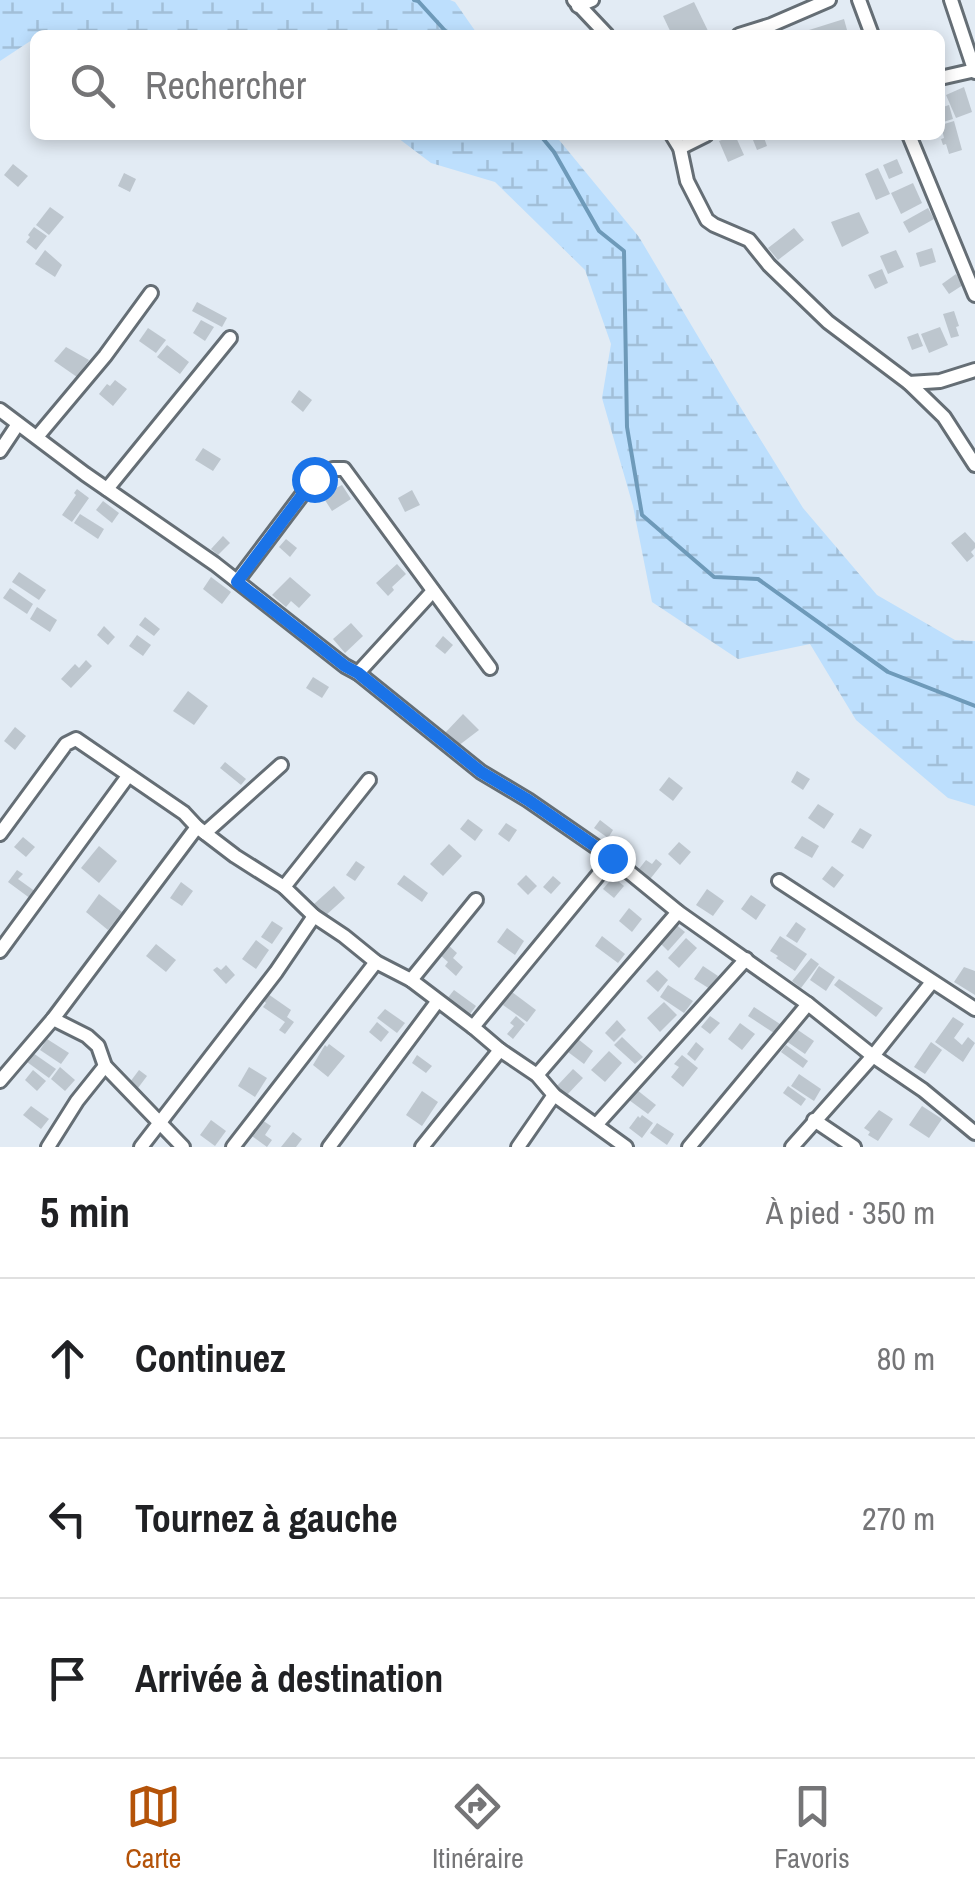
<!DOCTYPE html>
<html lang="fr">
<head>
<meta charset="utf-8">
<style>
	body { margin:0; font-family:"Archivo Narrow",sans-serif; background:#f2f2f2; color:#202124 }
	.stop { position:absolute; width:30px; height:30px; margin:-22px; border:8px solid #1a73e8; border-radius:50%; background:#fff }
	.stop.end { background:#1a73e8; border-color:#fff; box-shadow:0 2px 10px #0008 }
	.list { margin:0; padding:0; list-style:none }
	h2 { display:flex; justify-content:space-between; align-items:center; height:130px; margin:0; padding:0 40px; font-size:42px }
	h2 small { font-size:32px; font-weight:400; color:#757577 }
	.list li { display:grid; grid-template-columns:65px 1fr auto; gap:30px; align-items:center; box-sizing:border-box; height:160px; padding:0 40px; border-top:2px solid #e0e0e0 }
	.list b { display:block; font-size:38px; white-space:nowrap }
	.list em { font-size:32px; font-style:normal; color:#757577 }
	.icon { flex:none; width:55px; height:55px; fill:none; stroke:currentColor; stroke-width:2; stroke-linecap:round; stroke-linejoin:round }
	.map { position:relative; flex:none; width:975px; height:1147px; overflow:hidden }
	.search { position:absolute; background:#fff; box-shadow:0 5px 15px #0003; left:30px; right:30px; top:30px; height:110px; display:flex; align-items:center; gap:25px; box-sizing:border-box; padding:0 35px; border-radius:15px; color:#757577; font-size:38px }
	.sheet { height:610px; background:#fff }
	nav { display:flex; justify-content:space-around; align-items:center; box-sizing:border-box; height:140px; border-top:2px solid #e0e0e0; background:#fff; font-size:28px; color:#757577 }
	nav a { display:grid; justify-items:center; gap:5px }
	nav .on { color:#b45309 }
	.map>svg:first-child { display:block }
	.wetland { fill:url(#wetland-marsh) }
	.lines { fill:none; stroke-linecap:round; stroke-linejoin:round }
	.stream { stroke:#6e9ab9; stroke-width:4 }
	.building { fill:#bdc6ce }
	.minor-casing { stroke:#656e75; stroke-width:18 }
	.minor { stroke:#fff; stroke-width:12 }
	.route { stroke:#1a73e8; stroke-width:12 }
</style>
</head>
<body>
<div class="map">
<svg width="975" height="1147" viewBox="0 0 975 1147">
	<defs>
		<pattern id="wetland-marsh" width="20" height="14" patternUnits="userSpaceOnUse" patternTransform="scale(2.5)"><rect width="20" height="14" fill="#bddffd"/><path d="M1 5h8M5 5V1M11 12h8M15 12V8" fill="none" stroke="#a2bfd8"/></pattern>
	</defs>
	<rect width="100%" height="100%" fill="#e2ebf4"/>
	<g class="wetland">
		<polygon points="0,0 450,0 455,2 478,35 66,35 48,30 40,35 35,35 35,38 0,61"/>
		<polygon points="394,135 555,135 639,237 731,392 803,508 877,595 955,640 975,641 975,806 948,798 856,720 810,644 738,659 652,602 633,506 602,398 611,344 585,270 495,182 431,163"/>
	</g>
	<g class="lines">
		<g class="stream">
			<polyline points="414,0 418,1 449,35"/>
			<polyline points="540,135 554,152 599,231 624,251 627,427 642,515 714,577 758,579 888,672 975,706"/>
		</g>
	</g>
	<g class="building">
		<polygon points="694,2 710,35 672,35 663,16"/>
		<polygon points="844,19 847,30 831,35 810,35 809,30"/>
		<polygon points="964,87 972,112 956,118 946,95"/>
		<polygon points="949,105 953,119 940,123 940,108"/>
		<polygon points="954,121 962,150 949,154 946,144 943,145 941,139 944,138 941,125"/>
		<polygon points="735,135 744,155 728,162 719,141"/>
		<polygon points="751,135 763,135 767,146 757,150"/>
		<polygon points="897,159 903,173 889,179 883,165"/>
		<polygon points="13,164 28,176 18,187 4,175"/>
		<polygon points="878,168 890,194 876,200 865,174"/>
		<polygon points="124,173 136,179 130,192 118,186"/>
		<polygon points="913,183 922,203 901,214 891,193"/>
		<polygon points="50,207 64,217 49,235 36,225"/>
		<polygon points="928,208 934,219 909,233 903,222"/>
		<polygon points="859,212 869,233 842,247 831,222"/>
		<polygon points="34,227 47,236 36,250 26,242 30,237 28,235"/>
		<polygon points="794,228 804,240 778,260 768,248"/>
		<polygon points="932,248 936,262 920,267 916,253"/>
		<polygon points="45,250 62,265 55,277 35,264"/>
		<polygon points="896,250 904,267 888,274 880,256"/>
		<polygon points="882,269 888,283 875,289 868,275"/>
		<polygon points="956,274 963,285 949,294 942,284"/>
		<polygon points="197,302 227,318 222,327 192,311"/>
		<polygon points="954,311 959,326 956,327 959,336 951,338 943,314"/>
		<polygon points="201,320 214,327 205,341 193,333"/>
		<polygon points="940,327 948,345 929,353 921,334"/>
		<polygon points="148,328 166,340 156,353 139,341"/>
		<polygon points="918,333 923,346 912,350 907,337"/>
		<polygon points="167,345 189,362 180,374 157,357"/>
		<polygon points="66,347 89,360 77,377 54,361"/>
		<polygon points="115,380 127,389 113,406 99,394 107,384 110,386"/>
		<polygon points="299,390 312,400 303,412 291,402"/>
		<polygon points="203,448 221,459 213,471 195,460"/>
		<polygon points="342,485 351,499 332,511 323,497 325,495 323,492 332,486 334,489"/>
		<polygon points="77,489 89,498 72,522 62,515 76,495 74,493"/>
		<polygon points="412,490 420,505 405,512 398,498"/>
		<polygon points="103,501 119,513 112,523 96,510"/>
		<polygon points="80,514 104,529 98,539 74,523"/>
		<polygon points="965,532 975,543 975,548 971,552 974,556 967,562 951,543"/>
		<polygon points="223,536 230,543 218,555 211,549"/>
		<polygon points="286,539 297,548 290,557 279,547"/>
		<polygon points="397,564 406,574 392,587 394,590 388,596 376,583"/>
		<polygon points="19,572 46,590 39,600 12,582"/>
		<polygon points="211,577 231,592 222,604 203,589"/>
		<polygon points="290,577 311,595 299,608 291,601 286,607 272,595"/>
		<polygon points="10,588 33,604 27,614 3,598"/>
		<polygon points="37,607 57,620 50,632 30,619"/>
		<polygon points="145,617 160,629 154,636 139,625"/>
		<polygon points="351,623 363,636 345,653 333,639"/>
		<polygon points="104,626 115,637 108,645 97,635"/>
		<polygon points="137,635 151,645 143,656 129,646"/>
		<polygon points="443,636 453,645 445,654 435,646"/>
		<polygon points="86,660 92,666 71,688 61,679 75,664 79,668"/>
		<polygon points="313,677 329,687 322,698 306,688"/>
		<polygon points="188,691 208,706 194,725 173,711"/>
		<polygon points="463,714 479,730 458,746 445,733"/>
		<polygon points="15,727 26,736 15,750 4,741"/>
		<polygon points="225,762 246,779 241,785 220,768"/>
		<polygon points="797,771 810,779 803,790 791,782"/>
		<polygon points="669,777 683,788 673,801 659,790"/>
		<polygon points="818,804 834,814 824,829 808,818"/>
		<polygon points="468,819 483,830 475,841 460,829"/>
		<polygon points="600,820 613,830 608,838 594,828"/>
		<polygon points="506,823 517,830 509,842 498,834"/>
		<polygon points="860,828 872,835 863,849 851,842"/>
		<polygon points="802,836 819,846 812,858 794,848"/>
		<polygon points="23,837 35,847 26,857 14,847"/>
		<polygon points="679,842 691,852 680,865 668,854"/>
		<polygon points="449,844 462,856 443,876 430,864"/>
		<polygon points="99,846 117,861 99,883 81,868"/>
		<polygon points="656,859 662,864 647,883 635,874 646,860 652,864"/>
		<polygon points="356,861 365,867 355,881 346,875"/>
		<polygon points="832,866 844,875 834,888 822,879"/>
		<polygon points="17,870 23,874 18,879 36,892 31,899 8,882"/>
		<polygon points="404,875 428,893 422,902 397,884"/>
		<polygon points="526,875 537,886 528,895 517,884"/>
		<polygon points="553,876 561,883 551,894 543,887"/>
		<polygon points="613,877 624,886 614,898 603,889"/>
		<polygon points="181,882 193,891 182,906 170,898"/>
		<polygon points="334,886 345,898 325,916 314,904"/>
		<polygon points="707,889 724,901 713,916 696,905"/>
		<polygon points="99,894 122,912 108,930 86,912"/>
		<polygon points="751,895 766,905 756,920 741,909"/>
		<polygon points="629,908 642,919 632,932 619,921"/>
		<polygon points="272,921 283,928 272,944 261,937"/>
		<polygon points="796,922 806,929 797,943 786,936"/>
		<polygon points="674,923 685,932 668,951 658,941"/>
		<polygon points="507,928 524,941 515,955 497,942"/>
		<polygon points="602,936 625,954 618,963 595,946"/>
		<polygon points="780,936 807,954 795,971 776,958 778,956 770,951"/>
		<polygon points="686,938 697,948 679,968 668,958"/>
		<polygon points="256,940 269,950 256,969 242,959"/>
		<polygon points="156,944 176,960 166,972 146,956"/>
		<polygon points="447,944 457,953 453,958 463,967 456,976 445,966 448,962 439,954"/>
		<polygon points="811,958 819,964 801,988 792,981"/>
		<polygon points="226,965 235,975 226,984 213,970 217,967 221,970"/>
		<polygon points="703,966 718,976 710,989 694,979"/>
		<polygon points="819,966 835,977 826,991 810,980"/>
		<polygon points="964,967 975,971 975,995 954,982"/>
		<polygon points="657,970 668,980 658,992 646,981"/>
		<polygon points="839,979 883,1008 876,1017 834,985"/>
		<polygon points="668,985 693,1001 684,1013 660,997"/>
		<polygon points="454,990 476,1006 465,1021 443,1004"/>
		<polygon points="512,992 536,1010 527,1022 503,1005"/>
		<polygon points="268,994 291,1010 287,1017 294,1022 285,1034 279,1030 285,1022 263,1007 266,1003 264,1001"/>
		<polygon points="664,1002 677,1015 660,1032 647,1018"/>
		<polygon points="754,1007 780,1024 774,1033 748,1016"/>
		<polygon points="385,1009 405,1023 397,1033 377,1018"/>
		<polygon points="516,1016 525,1024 513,1039 507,1034 514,1026 510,1023"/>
		<polygon points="710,1016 720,1023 710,1034 701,1027"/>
		<polygon points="953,1017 964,1024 954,1038 962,1045 968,1037 975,1043 963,1062 935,1042"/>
		<polygon points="617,1020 626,1030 614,1042 605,1033"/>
		<polygon points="377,1022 389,1032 381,1042 369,1032"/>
		<polygon points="740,1023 755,1034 742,1050 728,1039"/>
		<polygon points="795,1028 814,1041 805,1054 786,1041"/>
		<polygon points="622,1037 643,1057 635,1064 614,1045"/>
		<polygon points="47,1039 69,1053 61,1064 40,1050"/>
		<polygon points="578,1039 593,1051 584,1064 568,1052"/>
		<polygon points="696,1042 704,1049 695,1061 687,1054"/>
		<polygon points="931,1042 942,1050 925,1074 914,1067"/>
		<polygon points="329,1044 345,1056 328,1077 313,1065 325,1045 327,1047"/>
		<polygon points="786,1045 808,1061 803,1068 781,1052"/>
		<polygon points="609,1051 622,1063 605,1082 591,1070"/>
		<polygon points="33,1053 56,1069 49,1078 27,1062"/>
		<polygon points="417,1055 432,1066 426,1073 412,1063"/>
		<polygon points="682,1055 698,1068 683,1087 671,1077 679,1067 674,1064"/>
		<polygon points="60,1067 75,1080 65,1091 51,1079"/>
		<polygon points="249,1067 267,1078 255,1097 238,1086"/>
		<polygon points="573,1069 583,1078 566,1096 556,1087"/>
		<polygon points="33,1070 46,1081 37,1091 25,1080"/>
		<polygon points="139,1070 147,1076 135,1092 127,1086"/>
		<polygon points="799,1074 821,1089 814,1101 791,1086"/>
		<polygon points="788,1086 806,1099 801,1106 783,1093"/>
		<polygon points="637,1090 656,1105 648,1114 629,1100"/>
		<polygon points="422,1091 438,1102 422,1126 406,1115"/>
		<polygon points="31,1106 49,1119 41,1129 23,1115"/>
		<polygon points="922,1106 942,1119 929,1138 909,1125"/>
		<polygon points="879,1110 893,1119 878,1141 868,1135 870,1132 864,1128"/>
		<polygon points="642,1115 653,1123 642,1138 629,1128 638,1116 640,1118"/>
		<polygon points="259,1118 271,1126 265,1135 272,1140 267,1147 249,1134"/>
		<polygon points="211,1120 226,1131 215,1146 200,1135"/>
		<polygon points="657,1123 674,1134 667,1145 650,1133"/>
		<polygon points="293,1132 302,1139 296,1147 281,1147"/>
	</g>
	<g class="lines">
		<defs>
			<g id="minor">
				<polyline points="574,0 607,35"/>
				<polyline points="859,0 872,35"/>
				<polyline points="951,0 975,72"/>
				<polyline points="578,6 592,0"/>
				<polyline points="739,35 771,25 829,0"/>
				<polyline points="940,78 975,70"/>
				<polyline points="672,135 680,148 687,181 707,220 714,225 749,240 769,265 828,322 909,383 944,417 975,465"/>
				<polyline points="909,135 975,295"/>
				<polyline points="680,148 706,135"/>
				<polyline points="909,383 940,381 975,370"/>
				<polyline points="0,410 85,474 215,564 345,666 358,673 481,772 528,800 612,858 678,912 808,1004 873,1056 923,1090 975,1133"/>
				<polyline points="37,437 105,356 151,293"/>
				<polyline points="0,451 18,424"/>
				<polyline points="107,489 230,338"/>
				<polyline points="237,581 314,479 333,469 344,469 490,668"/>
				<polyline points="358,673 433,591"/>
				<polyline points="205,833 281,765"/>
				<polyline points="0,834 66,744 76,739 184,813 197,827 235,856 284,887 314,916 344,936 376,962 411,980 473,1027 500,1050 537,1075 554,1095 626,1147"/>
				<polyline points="779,881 975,1009"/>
				<polyline points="284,887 369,780"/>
				<polyline points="0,951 128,776"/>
				<polyline points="411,980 476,900"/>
				<polyline points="53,1019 87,1036 98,1046 105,1066 183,1147"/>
				<polyline points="473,1027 612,858"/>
				<polyline points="537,1075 678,912"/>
				<polyline points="0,1081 53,1019 197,827"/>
				<polyline points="814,1120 854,1147"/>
				<polyline points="597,1124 746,959"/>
				<polyline points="48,1147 77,1101 105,1066"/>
				<polyline points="141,1147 276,972 314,916"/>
				<polyline points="233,1147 376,962"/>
				<polyline points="329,1147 437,1002"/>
				<polyline points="422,1147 500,1050"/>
				<polyline points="518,1147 554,1095"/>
				<polyline points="689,1147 808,1004"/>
				<polyline points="792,1147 873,1056 932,982"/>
			</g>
		</defs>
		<use href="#minor" class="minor-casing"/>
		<use href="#minor" class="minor"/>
	</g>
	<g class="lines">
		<polyline class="route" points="314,479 237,582 345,666 358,673 481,772 528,800 612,858"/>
	</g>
</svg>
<div class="stop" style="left:314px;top:479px"></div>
<div class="stop end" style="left:612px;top:858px"></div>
<div class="search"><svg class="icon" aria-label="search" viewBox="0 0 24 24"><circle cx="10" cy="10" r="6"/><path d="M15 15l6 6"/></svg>Rechercher</div>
</div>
<section class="sheet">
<h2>5 min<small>À pied · 350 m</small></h2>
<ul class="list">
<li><svg class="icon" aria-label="ahead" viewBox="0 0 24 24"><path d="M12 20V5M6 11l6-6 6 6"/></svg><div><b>Continuez</b></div><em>80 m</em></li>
<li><svg class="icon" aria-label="left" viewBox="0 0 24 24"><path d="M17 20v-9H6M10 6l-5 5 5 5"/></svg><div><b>Tournez à gauche</b></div><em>270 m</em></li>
<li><svg class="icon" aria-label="arrive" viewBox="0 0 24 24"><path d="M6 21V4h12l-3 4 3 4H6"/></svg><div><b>Arrivée à destination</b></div></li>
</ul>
</section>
<nav>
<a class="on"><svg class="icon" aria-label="map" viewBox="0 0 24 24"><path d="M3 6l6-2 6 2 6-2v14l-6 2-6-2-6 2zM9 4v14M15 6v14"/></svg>Carte</a>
<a><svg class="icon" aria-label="directions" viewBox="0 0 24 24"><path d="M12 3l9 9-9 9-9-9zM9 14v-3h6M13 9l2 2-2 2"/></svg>Itinéraire</a>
<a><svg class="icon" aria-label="saved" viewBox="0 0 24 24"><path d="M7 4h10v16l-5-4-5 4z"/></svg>Favoris</a>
</nav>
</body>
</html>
